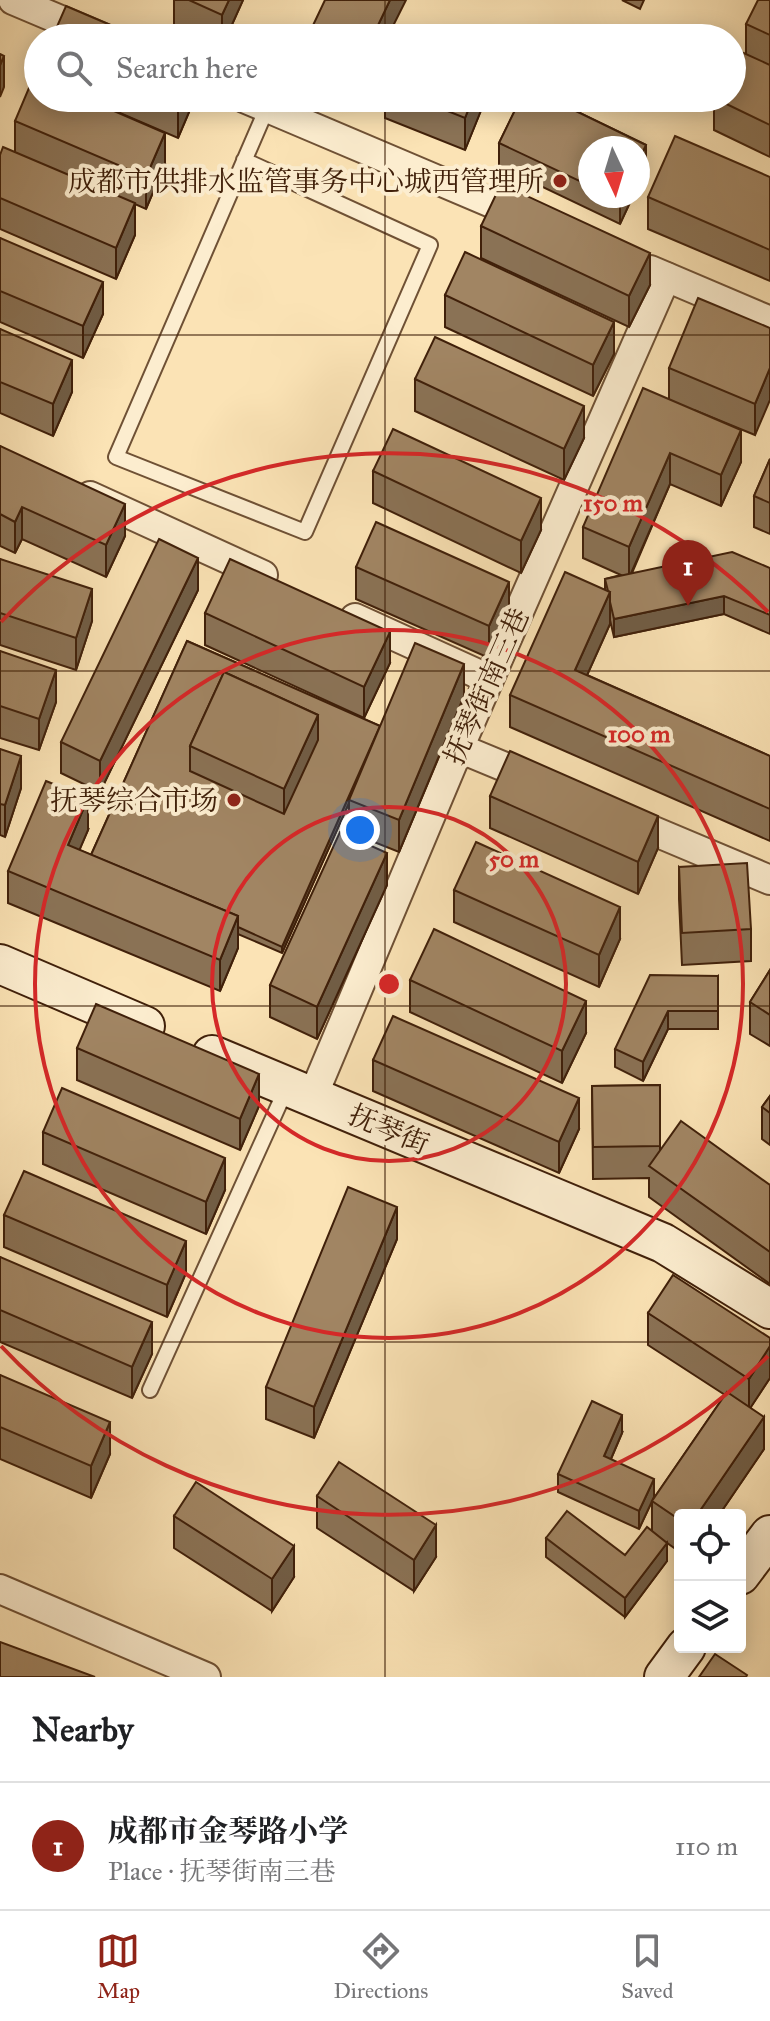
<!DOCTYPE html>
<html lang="en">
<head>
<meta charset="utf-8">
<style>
	body { margin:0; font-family:"IM FELL Great Primer","Noto Serif SC",serif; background:#f2f2f2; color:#202124 }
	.controls { position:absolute; right:24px; bottom:24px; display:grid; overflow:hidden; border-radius:8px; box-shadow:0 4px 20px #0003 }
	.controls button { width:72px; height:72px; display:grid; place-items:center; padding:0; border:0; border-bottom:2px solid #e0e0e0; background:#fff; color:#202124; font:40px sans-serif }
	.compass { position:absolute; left:578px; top:136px; width:72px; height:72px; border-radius:50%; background:#fff; box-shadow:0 4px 20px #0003; rotate:176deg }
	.you { position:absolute; left:360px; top:830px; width:28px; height:28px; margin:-20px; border:6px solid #fff; border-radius:50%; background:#1a73e8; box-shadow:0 0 0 12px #1a73e833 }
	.badge { display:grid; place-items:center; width:52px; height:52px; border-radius:50%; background:#8f2418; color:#fff; font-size:26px; font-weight:700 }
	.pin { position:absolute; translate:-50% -66px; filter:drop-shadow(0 2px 4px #0008) }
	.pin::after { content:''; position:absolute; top:42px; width:28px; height:24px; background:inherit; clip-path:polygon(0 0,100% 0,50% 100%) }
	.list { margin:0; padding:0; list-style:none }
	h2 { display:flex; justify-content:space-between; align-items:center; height:104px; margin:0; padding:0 32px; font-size:34px }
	h2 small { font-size:26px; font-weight:400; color:#757577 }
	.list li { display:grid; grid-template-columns:52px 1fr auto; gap:24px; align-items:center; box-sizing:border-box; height:128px; padding:0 32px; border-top:2px solid #e0e0e0 }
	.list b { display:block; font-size:30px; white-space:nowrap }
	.list p { margin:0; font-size:26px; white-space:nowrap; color:#757577 }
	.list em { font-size:26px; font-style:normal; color:#757577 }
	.icon { flex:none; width:44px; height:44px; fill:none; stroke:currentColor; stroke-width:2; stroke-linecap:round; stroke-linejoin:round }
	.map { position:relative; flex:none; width:770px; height:1677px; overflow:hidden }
	.search { position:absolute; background:#fff; box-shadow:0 4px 20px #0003; left:24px; right:24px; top:24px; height:88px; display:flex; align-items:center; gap:20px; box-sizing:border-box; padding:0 28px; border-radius:44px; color:#757577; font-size:30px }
	.sheet { height:232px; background:#fff }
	nav { display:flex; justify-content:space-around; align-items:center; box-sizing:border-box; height:112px; border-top:2px solid #e0e0e0; background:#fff; font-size:22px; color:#757577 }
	nav a { display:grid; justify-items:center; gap:4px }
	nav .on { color:#8f2418 }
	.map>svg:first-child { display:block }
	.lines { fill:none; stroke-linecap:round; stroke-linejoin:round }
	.lane-casing { stroke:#6f5135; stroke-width:18 }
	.street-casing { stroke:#6f5135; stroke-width:32 }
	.secondary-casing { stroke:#40200a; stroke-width:42 }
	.lane { stroke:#fcedcf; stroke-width:14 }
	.street { stroke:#fcedcf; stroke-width:28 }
	.secondary { stroke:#fcedcf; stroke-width:38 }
	.wall { fill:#8a7255; stroke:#40200a; stroke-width:2 }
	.shaded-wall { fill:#715d45; stroke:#40200a; stroke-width:2 }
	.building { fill:#a18563; stroke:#40200a; stroke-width:2; fill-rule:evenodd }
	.grid { fill:none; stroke:#40200a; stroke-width:2; stroke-opacity:0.55 }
	.ring { fill:none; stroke:#d62828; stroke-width:4 }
	.poi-dot { fill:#8f2418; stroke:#fcedcf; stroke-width:3 }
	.labels { text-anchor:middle; stroke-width:8; stroke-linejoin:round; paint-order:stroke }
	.poi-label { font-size:28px; fill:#40200a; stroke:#fcedcf; text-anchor:end }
	.street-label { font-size:28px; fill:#40200a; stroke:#fcedcf }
	.centre { fill:#d62828; stroke:#fcedcf; stroke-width:4 }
	.ring-label { font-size:24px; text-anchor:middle; font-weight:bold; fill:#d62828; stroke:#fcedcf; stroke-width:8; stroke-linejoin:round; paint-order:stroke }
</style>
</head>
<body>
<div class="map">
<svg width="770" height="1677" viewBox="0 0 770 1677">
	<rect width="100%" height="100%" fill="#fbe3b5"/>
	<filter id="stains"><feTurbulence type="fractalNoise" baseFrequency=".0025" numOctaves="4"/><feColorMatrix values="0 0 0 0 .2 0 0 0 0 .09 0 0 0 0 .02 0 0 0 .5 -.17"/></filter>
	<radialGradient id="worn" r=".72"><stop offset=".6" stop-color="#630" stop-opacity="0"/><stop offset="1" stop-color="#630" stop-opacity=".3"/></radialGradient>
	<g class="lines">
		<defs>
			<g id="lane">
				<polyline points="244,160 430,245 305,532 116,457 267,108"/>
				<polyline points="150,1390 287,1087"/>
			</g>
			<g id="street">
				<polyline points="13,0 103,38"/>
				<polyline points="244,98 527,218"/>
				<polyline points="650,270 770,321"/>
				<polyline points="90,496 263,575"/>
				<polyline points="355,618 489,679"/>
				<polyline points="459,748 536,780"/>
				<polyline points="625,819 770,880"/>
				<polyline points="312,1098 459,748 666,277"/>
				<polyline points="0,1589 206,1677"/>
			</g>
			<g id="secondary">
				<polyline points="0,964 145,1026"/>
				<polyline points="212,1055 663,1243 770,1309"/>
				<polyline points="740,1575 770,1535"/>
				<polyline points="664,1677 686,1647"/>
			</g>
		</defs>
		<use href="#lane" class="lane-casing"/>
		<use href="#street" class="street-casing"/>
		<use href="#secondary" class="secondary-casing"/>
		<use href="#lane" class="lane"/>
		<use href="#street" class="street"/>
		<use href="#secondary" class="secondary"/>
	</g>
	<g class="wall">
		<polygon points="174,0 243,0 226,38 203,38 174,25"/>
		<polygon points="622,0 644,0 640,9"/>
		<polygon points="770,0 770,157 714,130 714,98 746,54 746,24"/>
		<polygon points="85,98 195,98 178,138"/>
		<polygon points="345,98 359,98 356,103"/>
		<polygon points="385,98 486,98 465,150 385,118"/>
		<polygon points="521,98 549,98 646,145 646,169 638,186 638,148 590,148 590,196 633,196 620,224 499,166 499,143"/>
		<polygon points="15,121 165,164 146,209 135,204 135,235 116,279 0,229 0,155 15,152"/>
		<polygon points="770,177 770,281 648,229 648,197"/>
		<polygon points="481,226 650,285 629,327 481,258"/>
		<polygon points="0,238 103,314 83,358 0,322"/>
		<polygon points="445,295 614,354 593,396 445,327"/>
		<polygon points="770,328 755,435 694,410 741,462 721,506 670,484 632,573 770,568 770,634 724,614 614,637 610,620 610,624 587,675 770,756 770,841 510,727 510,695 605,590 605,579 621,575 583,558 583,527 669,399 669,368"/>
		<polygon points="0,329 72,392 53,436 0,413"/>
		<polygon points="415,379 584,438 564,480 415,411"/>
		<polygon points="0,446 125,536 106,577 22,539 15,553 0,546"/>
		<polygon points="770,459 770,534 754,527 754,496"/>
		<polygon points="373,471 541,530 521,573 373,503"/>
		<polygon points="0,559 92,621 76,670 0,645"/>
		<polygon points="356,567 509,613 489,658 356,599"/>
		<polygon points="198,590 100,792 61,773 61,742"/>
		<polygon points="205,613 390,663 364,718 205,645"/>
		<polygon points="187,641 380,726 464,696 399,852 349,832 349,803 282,953 238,934 238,948 220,991 8,903 8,871 88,830 79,850 91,855"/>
		<polygon points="0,651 56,702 39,750 0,738"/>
		<polygon points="0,749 21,788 5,837 0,835"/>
		<polygon points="490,796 658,848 638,894 490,828"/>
		<polygon points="679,867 751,929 751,961 682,965 679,899"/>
		<polygon points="387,885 317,1039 270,1017 270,985"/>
		<polygon points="454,890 620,939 599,987 454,922"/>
		<polygon points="770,970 770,1046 750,1034 750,1002"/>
		<polygon points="718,976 718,1029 668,1029 643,1081 615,1067 615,1049"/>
		<polygon points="410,980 586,1033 562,1083 410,1012"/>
		<polygon points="77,1048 259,1106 240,1150 77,1080"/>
		<polygon points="373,1060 579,1129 559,1173 373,1091"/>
		<polygon points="660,1085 660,1150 770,1185 770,1284 649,1197 649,1178 593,1179 592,1086"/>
		<polygon points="770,1096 770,1145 762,1139 762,1107"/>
		<polygon points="43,1132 225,1190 206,1234 43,1164"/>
		<polygon points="4,1215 186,1273 167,1317 4,1247"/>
		<polygon points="397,1239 314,1438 266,1419 266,1387"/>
		<polygon points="0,1257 152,1354 132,1398 0,1342"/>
		<polygon points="648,1313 770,1378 750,1408 764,1449 719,1515 680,1515 680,1552 667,1543 667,1561 625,1617 546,1557 546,1538 625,1555 652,1531 652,1501 725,1395 648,1345"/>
		<polygon points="0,1375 110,1454 91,1498 0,1459"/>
		<polygon points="622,1433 611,1459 654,1497 639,1529 558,1492 558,1474"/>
		<polygon points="317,1496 436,1557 414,1591 317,1528"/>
		<polygon points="174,1516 294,1577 272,1611 174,1548"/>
	</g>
	<g class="shaded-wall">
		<polygon points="229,0 243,0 226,38 222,38 222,15"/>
		<polygon points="390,0 406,0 387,38 372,38"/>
		<polygon points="4,56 4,87 0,97 0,65"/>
		<polygon points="181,98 195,98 178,138 178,106"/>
		<polygon points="473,98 486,98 465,150 465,118"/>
		<polygon points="165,133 165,164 146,209 146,177"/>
		<polygon points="646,145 646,169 638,186 638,162"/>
		<polygon points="622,196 633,196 620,224 620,201"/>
		<polygon points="135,203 135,235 116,279 116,248"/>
		<polygon points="650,253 650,285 629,327 629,296"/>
		<polygon points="103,282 103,314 83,358 83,326"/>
		<polygon points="614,322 614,354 593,396 593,365"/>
		<polygon points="72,360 72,392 53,436 53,404"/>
		<polygon points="770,368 770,400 755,435 755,404"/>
		<polygon points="584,406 584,438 564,480 564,449"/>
		<polygon points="741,430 741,462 721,506 721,475"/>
		<polygon points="670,453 670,484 629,578 629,547"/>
		<polygon points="541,498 541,530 521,573 521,541"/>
		<polygon points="125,504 125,536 106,577 106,545"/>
		<polygon points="22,507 22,539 15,553 15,522"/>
		<polygon points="198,558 198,590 100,792 100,761"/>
		<polygon points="509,582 509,613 489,658 489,626"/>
		<polygon points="92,589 92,621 76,670 76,638"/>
		<polygon points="610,592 610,624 575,702 575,670"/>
		<polygon points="724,596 724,614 614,637 614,619"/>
		<polygon points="390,632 390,663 364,718 364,687"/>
		<polygon points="464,664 464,696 399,852 399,820"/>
		<polygon points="56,670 56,702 39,750 39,719"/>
		<polygon points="318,715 318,746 284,820 284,789"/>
		<polygon points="380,726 349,800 349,803 282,953 282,947"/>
		<polygon points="21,756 21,788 5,837 5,805"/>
		<polygon points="88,798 88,830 68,877 68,845"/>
		<polygon points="658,816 658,848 638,894 638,862"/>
		<polygon points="387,853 387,885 317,1039 317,1007"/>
		<polygon points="620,907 620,939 599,987 599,955"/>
		<polygon points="238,916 238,948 220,991 220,960"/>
		<polygon points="586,1001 586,1033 562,1083 562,1051"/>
		<polygon points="668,1011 668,1029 643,1081 643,1062"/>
		<polygon points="259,1074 259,1106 240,1150 240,1119"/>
		<polygon points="579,1098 579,1129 559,1173 559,1142"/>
		<polygon points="225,1158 225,1190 206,1234 206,1202"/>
		<polygon points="397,1207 397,1239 314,1438 314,1407"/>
		<polygon points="186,1241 186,1273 167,1317 167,1285"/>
		<polygon points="152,1322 152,1354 132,1398 132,1367"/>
		<polygon points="770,1346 770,1378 749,1410 749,1379"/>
		<polygon points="622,1415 622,1433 604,1475 604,1456"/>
		<polygon points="764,1417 764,1449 719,1515 697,1515"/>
		<polygon points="110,1422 110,1454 91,1498 91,1466"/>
		<polygon points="654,1479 654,1497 639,1529 639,1511"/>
		<polygon points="436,1525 436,1557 414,1591 414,1560"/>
		<polygon points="667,1543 667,1561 625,1617 625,1598"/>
		<polygon points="294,1546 294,1577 272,1611 272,1579"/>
	</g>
	<g class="building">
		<polygon points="189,0 229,0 222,15"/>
		<polygon points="325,0 390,0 372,38 307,38"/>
		<polygon points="758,0 770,0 770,35 746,24"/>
		<polygon points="66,6 141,38 52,38"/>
		<polygon points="406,32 420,38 404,38"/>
		<polygon points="737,50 770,65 770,125 714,98 732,98 732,60"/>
		<polygon points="0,54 4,56 0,65"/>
		<polygon points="34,76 38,78 38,98 84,98 165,133 146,177 15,121"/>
		<polygon points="159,98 181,98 178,106"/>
		<polygon points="415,98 473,98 465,118"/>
		<polygon points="521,98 549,98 646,145 638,162 638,148 590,148 590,186 499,143"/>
		<polygon points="675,136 770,177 770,250 648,197"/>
		<polygon points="3,147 135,203 116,248 0,198 0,155"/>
		<polygon points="501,184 650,253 629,296 481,226"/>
		<polygon points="610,196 622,196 620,201"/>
		<polygon points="0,238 103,282 83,326 0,291"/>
		<polygon points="465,252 614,322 593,365 445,295"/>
		<polygon points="698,298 770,328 770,368 755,404 669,368"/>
		<polygon points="0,329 72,360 53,404 0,382"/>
		<polygon points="435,337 584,406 564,449 415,379"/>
		<polygon points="643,388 741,430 721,475 670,453 629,547 583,527"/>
		<polygon points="393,429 541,498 521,541 373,471"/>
		<polygon points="0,446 125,504 106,545 22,507 15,522 0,514"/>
		<polygon points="770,459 770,503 754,496"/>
		<polygon points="376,522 509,582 489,626 356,567"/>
		<polygon points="159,539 198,558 100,761 61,742"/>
		<polygon points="732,552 770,568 770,615 724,596 614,619 610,602 610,592 608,591 605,579"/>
		<polygon points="0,559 92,589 76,638 0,613"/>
		<polygon points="230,559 390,632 364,687 205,613"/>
		<polygon points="565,572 610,592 575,670 770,756 770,809 510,695"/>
		<path d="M187,641l193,85 -98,221 -44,-20v-11l-147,-61zM224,672l94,43v25l-34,74 -94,-43v-25z"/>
		<polygon points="415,643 464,664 399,820 349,800"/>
		<polygon points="0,651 56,670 39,719 0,706"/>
		<polygon points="224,672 318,715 284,789 190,746"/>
		<polygon points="0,749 21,756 5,805 0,804"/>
		<polygon points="510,751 658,816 638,862 490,796"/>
		<polygon points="46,781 88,798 68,845 238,916 220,960 8,871"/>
		<polygon points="340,832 387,853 317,1007 270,985"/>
		<polygon points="476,842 620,907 599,955 454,890"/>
		<polygon points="747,863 751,929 682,933 679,867"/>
		<polygon points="434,929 586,1001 562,1051 410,980"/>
		<polygon points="770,970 770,1015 750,1002"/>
		<polygon points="650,975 718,976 718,1011 668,1011 643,1062 615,1049"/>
		<polygon points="96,1004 259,1074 240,1119 77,1048"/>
		<polygon points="393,1016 579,1098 559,1142 373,1060"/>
		<polygon points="660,1085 660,1146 593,1147 592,1086"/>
		<polygon points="62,1088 225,1158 206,1202 43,1132"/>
		<polygon points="770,1096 770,1113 762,1107"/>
		<polygon points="681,1121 770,1185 770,1252 649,1166"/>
		<polygon points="24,1171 186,1241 167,1285 4,1215"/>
		<polygon points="348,1187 397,1207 314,1407 266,1387"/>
		<polygon points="0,1257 152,1322 132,1367 0,1310"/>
		<polygon points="673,1275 770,1338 770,1346 749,1379 648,1313"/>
		<polygon points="0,1375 110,1422 91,1466 0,1427"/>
		<polygon points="727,1392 764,1417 697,1515 680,1515 680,1520 652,1501"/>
		<polygon points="592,1401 622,1415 604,1456 654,1479 639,1511 558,1474"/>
		<polygon points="339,1462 436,1525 414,1560 317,1496"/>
		<polygon points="196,1482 294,1546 272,1579 174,1516"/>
		<polygon points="567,1511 625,1555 647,1527 667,1543 625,1598 546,1538"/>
		<polygon points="0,1642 95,1677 0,1677"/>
		<polygon points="715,1654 747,1675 746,1677 699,1677"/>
	</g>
	<path class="grid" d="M385,0v38M385,98v1579M0,335h770M0,671h770M0,1006h770M0,1342h770"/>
	<g class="ring">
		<circle cx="389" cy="984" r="177"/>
		<circle cx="389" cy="984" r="354"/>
		<path d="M768 1356A531 531 0 0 1 1 1346M1 622A531 531 0 0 1 768 612"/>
	</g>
	<g class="poi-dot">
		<circle cx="560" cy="181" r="8"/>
		<circle cx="234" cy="800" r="8"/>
	</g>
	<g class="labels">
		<g class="poi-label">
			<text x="544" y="191">成都市供排水监管事务中心城西管理所</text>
			<text x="218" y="810">抚琴综合市场</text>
		</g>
		<g class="street-label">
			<text transform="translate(486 686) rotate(-66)" y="10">抚琴街南三巷</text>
			<text transform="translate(389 1129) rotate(23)" y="10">抚琴街</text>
		</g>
	</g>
	<circle cx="389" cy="984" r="12" class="centre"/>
	<g class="ring-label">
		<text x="613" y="511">150 m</text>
		<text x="639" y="742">100 m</text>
		<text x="514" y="867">50 m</text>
	</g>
	<rect width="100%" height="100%" filter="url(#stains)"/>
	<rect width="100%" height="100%" fill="url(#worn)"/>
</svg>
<div class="controls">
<button><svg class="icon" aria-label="locate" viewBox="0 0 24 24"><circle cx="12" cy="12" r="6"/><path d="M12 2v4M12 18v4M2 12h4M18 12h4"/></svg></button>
<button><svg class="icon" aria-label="layers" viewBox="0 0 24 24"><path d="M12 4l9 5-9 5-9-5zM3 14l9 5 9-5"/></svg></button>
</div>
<svg class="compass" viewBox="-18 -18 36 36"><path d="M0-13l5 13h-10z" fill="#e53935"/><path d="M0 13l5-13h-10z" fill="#757577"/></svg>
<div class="you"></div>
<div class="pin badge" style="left:688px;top:606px">1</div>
<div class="search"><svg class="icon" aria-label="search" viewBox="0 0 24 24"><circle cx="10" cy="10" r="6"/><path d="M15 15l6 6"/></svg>Search here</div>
</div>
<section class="sheet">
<h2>Nearby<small></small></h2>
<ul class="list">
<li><span class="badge">1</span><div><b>成都市金琴路小学</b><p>Place · 抚琴街南三巷</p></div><em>110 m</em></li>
</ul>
</section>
<nav>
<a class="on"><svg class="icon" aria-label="map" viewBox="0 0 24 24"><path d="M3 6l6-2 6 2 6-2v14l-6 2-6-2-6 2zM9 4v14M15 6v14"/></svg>Map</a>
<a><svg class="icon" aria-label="directions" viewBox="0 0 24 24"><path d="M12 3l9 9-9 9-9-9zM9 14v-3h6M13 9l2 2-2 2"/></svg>Directions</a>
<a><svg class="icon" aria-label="saved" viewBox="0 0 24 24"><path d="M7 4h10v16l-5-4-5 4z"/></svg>Saved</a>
</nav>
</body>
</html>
